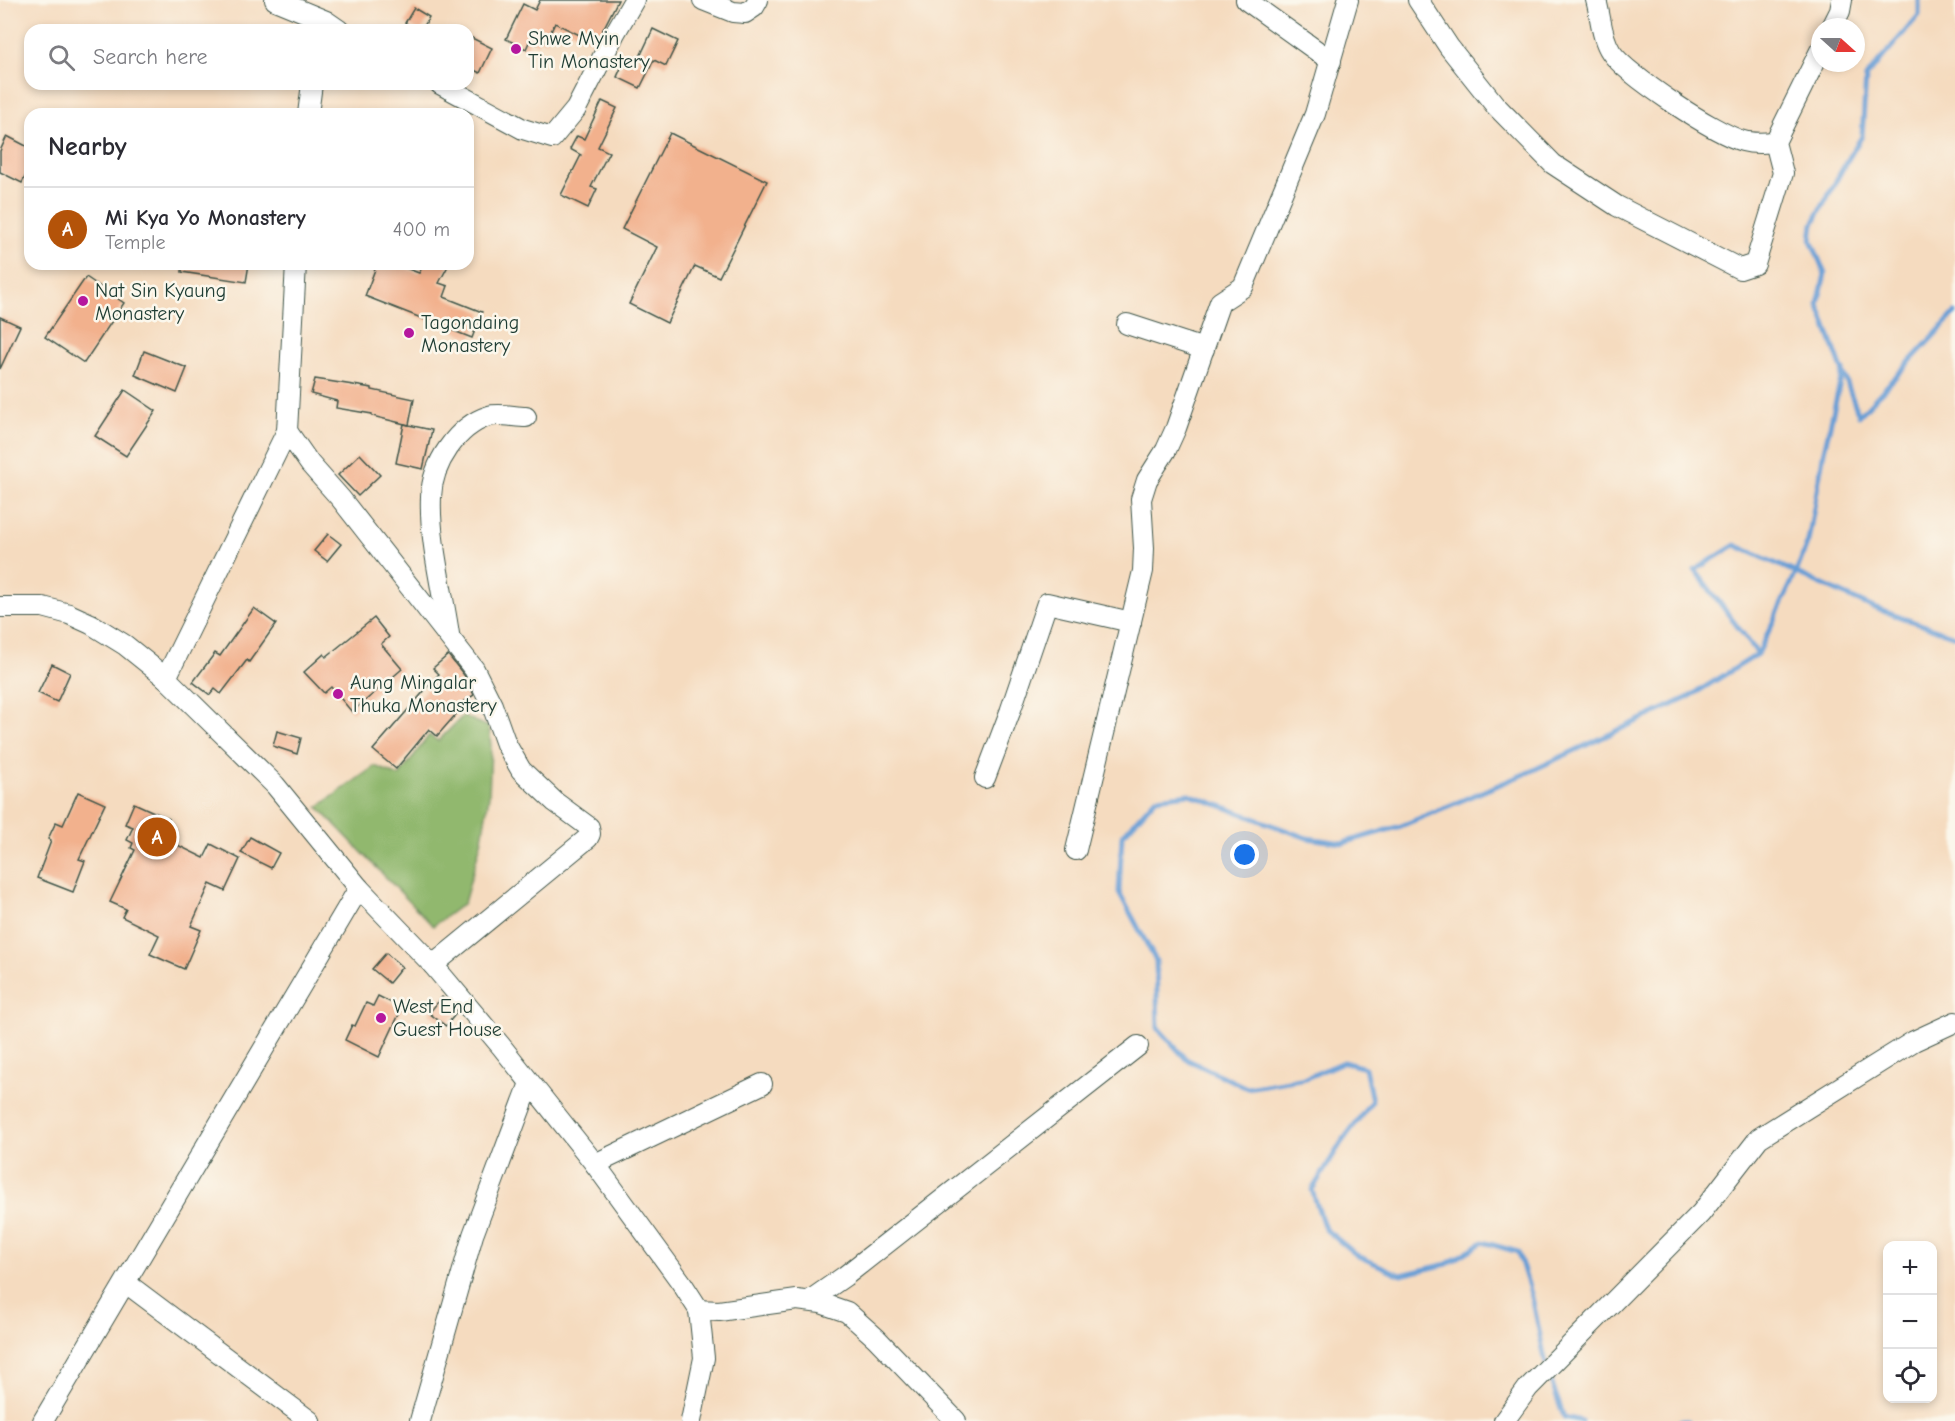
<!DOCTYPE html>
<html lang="en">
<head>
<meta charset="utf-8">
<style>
	body { margin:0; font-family:"Comic Neue",sans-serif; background:#f2f2f3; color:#2b2b33 }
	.controls { position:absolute; right:18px; bottom:18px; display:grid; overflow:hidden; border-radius:12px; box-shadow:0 3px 9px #0003 }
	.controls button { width:54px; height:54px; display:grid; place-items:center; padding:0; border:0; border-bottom:2px solid #e1e1e2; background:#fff; color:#2b2b33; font:30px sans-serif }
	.compass { position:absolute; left:1811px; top:18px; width:54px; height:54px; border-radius:50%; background:#fff; box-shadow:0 3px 9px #0003; rotate:111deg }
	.you { position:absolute; left:1245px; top:855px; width:21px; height:21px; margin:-15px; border:4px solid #fff; border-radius:50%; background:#1a73e8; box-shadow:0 0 0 9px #1a73e833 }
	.badge { display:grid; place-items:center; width:39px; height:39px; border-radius:50%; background:#b45309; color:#fff; font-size:20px; font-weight:700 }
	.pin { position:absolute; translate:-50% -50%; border:3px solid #fff; box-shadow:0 2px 6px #0006 }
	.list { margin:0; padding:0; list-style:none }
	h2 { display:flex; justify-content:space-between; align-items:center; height:78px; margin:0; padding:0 24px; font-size:26px }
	h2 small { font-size:20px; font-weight:400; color:#7c7c81 }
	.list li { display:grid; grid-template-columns:39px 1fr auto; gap:18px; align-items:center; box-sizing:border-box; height:84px; padding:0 24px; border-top:2px solid #e1e1e2 }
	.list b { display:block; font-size:22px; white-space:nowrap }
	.list p { margin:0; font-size:20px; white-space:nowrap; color:#7c7c81 }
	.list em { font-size:20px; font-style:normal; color:#7c7c81 }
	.icon { flex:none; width:33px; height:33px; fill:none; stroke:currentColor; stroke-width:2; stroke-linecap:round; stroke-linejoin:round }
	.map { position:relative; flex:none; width:1955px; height:1421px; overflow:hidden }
	.search { position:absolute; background:#fff; box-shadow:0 3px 9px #0003; left:24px; top:24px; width:450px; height:66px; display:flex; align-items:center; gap:15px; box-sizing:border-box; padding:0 21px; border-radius:18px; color:#7c7c81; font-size:22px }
	.panel { position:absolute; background:#fff; box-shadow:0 3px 9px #0003; left:24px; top:108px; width:450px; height:162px; border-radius:18px }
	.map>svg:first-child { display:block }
	.forest { fill:#91b86e; stroke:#587a51; stroke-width:1.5 }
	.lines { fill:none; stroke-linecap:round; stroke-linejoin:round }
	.stream { stroke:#689ed5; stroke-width:5 }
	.building { fill:#f2b18d }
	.minor-casing { stroke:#3f5549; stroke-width:22 }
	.minor { stroke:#fff; stroke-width:20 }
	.poi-dot { fill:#b5179e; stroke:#fbf7ec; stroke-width:2 }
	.labels { text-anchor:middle; stroke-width:5; stroke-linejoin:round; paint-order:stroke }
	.poi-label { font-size:20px; fill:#1f3d34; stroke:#fbf7ec; text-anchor:start }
</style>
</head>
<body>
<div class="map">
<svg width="1955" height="1421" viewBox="0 0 1955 1421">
	<rect width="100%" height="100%" fill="#fbf7ec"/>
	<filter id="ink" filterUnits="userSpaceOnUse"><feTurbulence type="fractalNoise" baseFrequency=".0167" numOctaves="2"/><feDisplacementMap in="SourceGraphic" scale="12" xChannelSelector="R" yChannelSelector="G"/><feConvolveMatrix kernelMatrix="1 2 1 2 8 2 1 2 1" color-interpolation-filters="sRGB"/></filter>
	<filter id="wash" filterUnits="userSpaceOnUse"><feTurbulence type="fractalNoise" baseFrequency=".008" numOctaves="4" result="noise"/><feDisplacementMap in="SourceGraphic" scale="24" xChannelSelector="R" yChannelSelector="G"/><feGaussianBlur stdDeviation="1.35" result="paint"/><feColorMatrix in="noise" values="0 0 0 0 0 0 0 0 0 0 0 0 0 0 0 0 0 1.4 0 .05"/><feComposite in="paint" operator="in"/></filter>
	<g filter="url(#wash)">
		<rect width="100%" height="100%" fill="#f5dbbf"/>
		<polygon class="forest" points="463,716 489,727 491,746 489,796 482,839 464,903 433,926 318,807 375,766 399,776 429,735 438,741"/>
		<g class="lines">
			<g class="stream">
				<polyline points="1919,0 1919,15 1866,77 1862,136 1843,168 1813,224 1811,240 1825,274 1818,304 1859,416 1955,313"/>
				<polyline points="1758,654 1695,570 1735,545 1874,608 1955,636"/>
				<polyline points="1546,1364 1532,1297 1518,1252 1483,1242 1447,1264 1401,1275 1358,1256 1325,1229 1312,1190 1341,1143 1372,1101 1365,1068 1343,1062 1306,1078 1247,1088 1186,1059 1158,1028 1156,961 1119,892 1122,836 1156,798 1189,794 1307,838 1343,843 1401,826 1529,772 1687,698 1758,654 1796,573 1808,541 1824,451 1843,370"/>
				<polyline points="1548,1373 1564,1417 1582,1421"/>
				<polyline points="1680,1421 1688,1421"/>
			</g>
		</g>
		<g id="blocks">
			<g class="building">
				<polygon points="540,0 618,0 596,43 555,23 546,42 540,39 537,44 530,40 526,49 506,39 523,4 535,10"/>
				<polygon points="414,8 429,17 422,30 418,30 405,23"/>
				<polygon points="653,29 678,41 666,66 654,60 640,88 617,77 626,57 637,63"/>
				<polygon points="468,36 492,48 480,73 468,67"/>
				<polygon points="602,101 617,108 598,147 609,152 591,187 597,189 588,208 561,195 581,155 570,149 577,136 584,139"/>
				<polygon points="670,133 767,181 719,277 695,266 667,323 629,304 657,247 622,229"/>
				<polygon points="7,136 30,148 30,167 22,183 0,172 0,151"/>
				<polygon points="182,264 249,264 246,282 182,272"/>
				<polygon points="377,264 395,264 419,273 424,264 449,264 439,283 448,286 444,297 482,312 472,338 365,296"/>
				<polygon points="86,277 124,303 84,363 45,337"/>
				<polygon points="0,317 20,326 0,369"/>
				<polygon points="144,351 187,368 177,393 135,375"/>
				<polygon points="315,379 372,388 372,390 414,399 409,425 372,416 372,414 336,408 337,401 311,394"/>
				<polygon points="125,390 156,411 126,456 95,436"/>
				<polygon points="404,424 432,430 423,469 396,463"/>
				<polygon points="360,454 380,475 358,496 338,475"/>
				<polygon points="328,534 341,544 327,561 314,551"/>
				<polygon points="254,608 276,624 249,662 247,660 221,694 215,689 210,695 193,682 215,653 220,656"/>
				<polygon points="374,618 389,637 381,644 402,669 352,712 331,687 324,693 304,672 324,654 326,657"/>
				<polygon points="448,655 464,675 474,695 454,708 458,712 437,736 429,729 396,769 373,750 439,674 433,668"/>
				<polygon points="52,664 70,673 57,702 38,693"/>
				<polygon points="277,731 301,738 297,754 273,746"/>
				<polygon points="78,792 105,804 79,859 85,861 73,892 37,878 51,841 48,839 56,822 63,825"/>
				<polygon points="134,803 169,819 166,826 176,830 171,842 204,858 211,844 240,859 225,891 210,884 191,926 201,930 184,969 150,954 159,935 122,917 126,909 110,902 135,850 131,848 133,843 127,840 133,827 125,824"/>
				<polygon points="250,837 279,853 271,868 241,853"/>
				<polygon points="386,953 402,967 389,983 372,969"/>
				<polygon points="378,996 402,1008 379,1057 345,1040 352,1025 355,1026 366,1003 373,1006"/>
				<polygon points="442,997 457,1012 446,1026 429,1013"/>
			</g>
		</g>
	</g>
	<g filter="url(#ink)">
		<use href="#blocks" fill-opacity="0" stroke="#3f5549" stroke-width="1.5"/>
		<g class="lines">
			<defs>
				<g id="minor">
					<polyline points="275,0 326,21 339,30"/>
					<polyline points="703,0 733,12 745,13 754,7 758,0"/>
					<polyline points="1246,0 1331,61"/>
					<polyline points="1418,0 1449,47 1495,105 1553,164 1617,206 1740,269 1755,264 1783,173 1775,142 1820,51"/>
					<path d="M1596,0c5,17 5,37 15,52 15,23 105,82 132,89 11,3 21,2 32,1"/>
					<polyline points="1832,27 1840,11 1842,0"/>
					<polyline points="440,84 523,129 552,138 576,109 615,33 634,0"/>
					<polyline points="308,114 312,84"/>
					<polyline points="1127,324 1204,349"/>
					<polyline points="287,431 310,464 341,499 474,669 492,705 506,744 521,770 555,802 589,827 590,834 588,838 433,965"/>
					<polyline points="0,607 43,607 69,614 91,624 125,645 166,678 275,785 359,888 433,965 501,1046 595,1164 681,1282 699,1310 719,1311 797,1300 821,1303 847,1312 876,1338 956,1421"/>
					<path d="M449,634c-6,-42 -20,-95 -18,-137 1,-33 26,-71 58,-81 10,-3 26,1 37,1"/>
					<polyline points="166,678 287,431 296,264"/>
					<polyline points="985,778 1010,712 1047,603 1131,622"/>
					<polyline points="1076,850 1143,571 1144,548 1141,499 1147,480 1166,450 1176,428 1220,302 1243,287 1315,114 1348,0"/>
					<polyline points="595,1164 762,1084"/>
					<polyline points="126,1283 310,1421"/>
					<polyline points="809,1301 845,1276 1138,1046"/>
					<polyline points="43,1421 359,888"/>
					<polyline points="420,1421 473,1235 530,1083"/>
					<polyline points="691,1421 704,1358 699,1310"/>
					<polyline points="1504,1421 1528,1388 1701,1213 1759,1138 1914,1041 1955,1022"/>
				</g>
			</defs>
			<use href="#minor" class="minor-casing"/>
			<use href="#minor" class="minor"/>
		</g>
	</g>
	<g class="poi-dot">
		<circle cx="516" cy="49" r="6"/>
		<circle cx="83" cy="301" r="6"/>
		<circle cx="409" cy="333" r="6"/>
		<circle cx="338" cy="694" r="6"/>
		<circle cx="381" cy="1018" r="6"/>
	</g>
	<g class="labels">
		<g class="poi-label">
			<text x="528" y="45">Shwe Myin<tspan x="528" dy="23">Tin Monastery</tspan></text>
			<text x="95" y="297">Nat Sin Kyaung<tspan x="95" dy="23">Monastery</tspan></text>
			<text x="421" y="329">Tagondaing<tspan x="421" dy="23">Monastery</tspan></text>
			<text x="350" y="689">Aung Mingalar<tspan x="350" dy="23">Thuka Monastery</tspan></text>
			<text x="393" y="1013">West End<tspan x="393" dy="23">Guest House</tspan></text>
		</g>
	</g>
</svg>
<div class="controls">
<button>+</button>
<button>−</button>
<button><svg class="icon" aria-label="locate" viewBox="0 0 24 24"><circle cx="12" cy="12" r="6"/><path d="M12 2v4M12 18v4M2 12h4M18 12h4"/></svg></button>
</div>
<svg class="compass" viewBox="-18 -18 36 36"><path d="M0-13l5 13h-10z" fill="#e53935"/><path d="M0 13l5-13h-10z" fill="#7c7c81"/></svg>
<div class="you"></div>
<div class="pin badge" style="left:157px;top:837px">A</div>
<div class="search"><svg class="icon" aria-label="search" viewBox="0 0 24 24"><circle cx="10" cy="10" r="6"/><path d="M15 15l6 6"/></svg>Search here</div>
<section class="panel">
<h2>Nearby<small></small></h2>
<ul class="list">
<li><span class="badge">A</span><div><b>Mi Kya Yo Monastery</b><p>Temple</p></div><em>400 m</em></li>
</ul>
</section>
</div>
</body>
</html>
